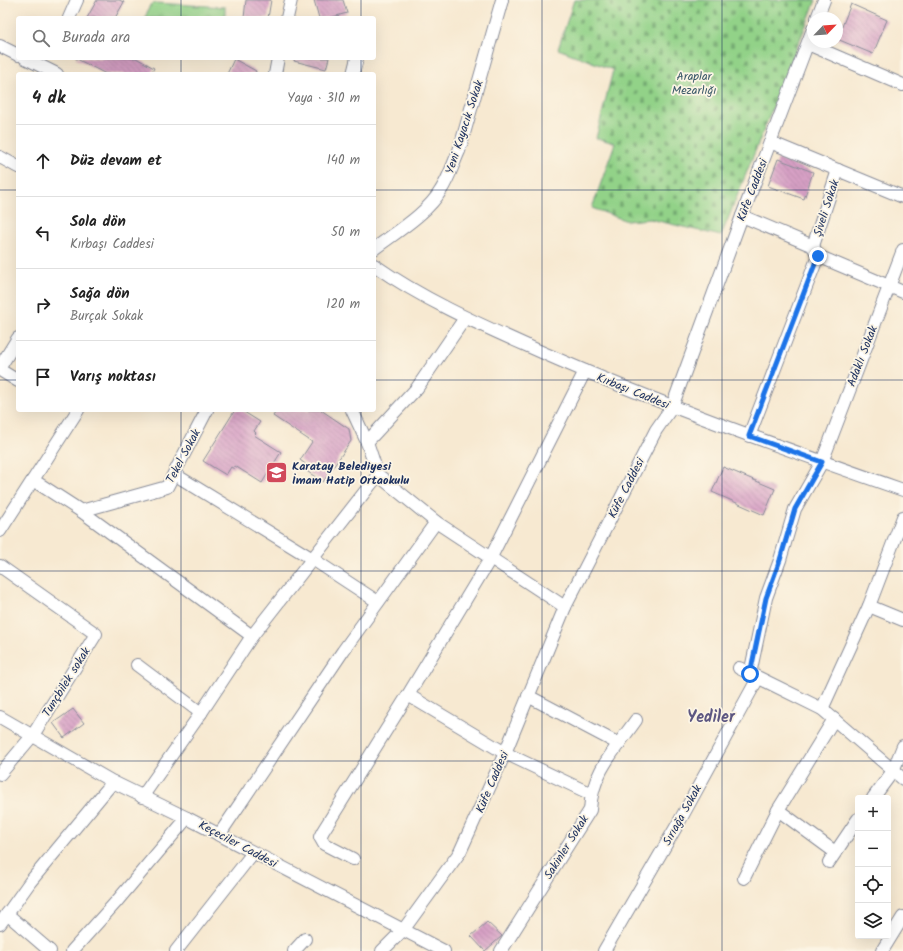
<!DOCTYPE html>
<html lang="tr">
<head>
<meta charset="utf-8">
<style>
	body { margin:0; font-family:Kalam,sans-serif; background:#f2f2f2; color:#222 }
	.controls { position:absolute; right:12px; bottom:12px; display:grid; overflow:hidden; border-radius:4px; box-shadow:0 4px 16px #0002 }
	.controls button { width:36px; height:36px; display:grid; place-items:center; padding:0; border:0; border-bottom:1px solid #e0e0e0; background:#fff; color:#222; font:20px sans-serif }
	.compass { position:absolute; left:807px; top:12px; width:36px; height:36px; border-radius:50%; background:#fff; box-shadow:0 4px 16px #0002; rotate:65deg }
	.stop { position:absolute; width:12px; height:12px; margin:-9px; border:3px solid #1a73e8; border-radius:50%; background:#fff }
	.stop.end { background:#1a73e8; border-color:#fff; box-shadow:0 1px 4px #0008 }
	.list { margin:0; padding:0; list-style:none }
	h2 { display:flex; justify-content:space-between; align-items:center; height:52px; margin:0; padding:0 16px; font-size:17px }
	h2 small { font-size:13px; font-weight:400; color:#767676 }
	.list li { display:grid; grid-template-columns:26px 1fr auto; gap:12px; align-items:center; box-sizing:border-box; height:72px; padding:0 16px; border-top:1px solid #e0e0e0 }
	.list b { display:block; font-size:15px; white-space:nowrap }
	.list p { margin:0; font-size:13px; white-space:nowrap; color:#767676 }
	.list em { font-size:13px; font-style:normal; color:#767676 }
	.icon { flex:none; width:22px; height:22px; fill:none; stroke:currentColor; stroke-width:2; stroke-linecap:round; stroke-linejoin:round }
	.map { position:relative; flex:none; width:903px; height:951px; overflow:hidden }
	.search { position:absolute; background:#fff; box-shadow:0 4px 16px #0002; left:16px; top:16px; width:360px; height:44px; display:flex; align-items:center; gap:10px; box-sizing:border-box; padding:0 14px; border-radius:4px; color:#767676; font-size:15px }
	.panel { position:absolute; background:#fff; box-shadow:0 4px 16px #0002; left:16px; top:72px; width:360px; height:340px; border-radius:4px }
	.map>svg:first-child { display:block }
	.grass { fill:url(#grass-tufts); stroke:#568073 }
	.cemetery { fill:url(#cemetery-stones); stroke:#568073 }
	.building { fill:url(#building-back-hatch) }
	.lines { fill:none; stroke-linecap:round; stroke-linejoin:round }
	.minor-casing { stroke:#898c98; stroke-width:14 }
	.minor { stroke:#fff; stroke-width:12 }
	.route { stroke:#1a73e8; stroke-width:5 }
	.grid { fill:none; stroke:#1b2f5e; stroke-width:1; stroke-opacity:0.55 }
	.labels { text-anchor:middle; stroke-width:3.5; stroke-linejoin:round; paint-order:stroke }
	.park-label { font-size:12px; fill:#395868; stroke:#fcf5e5 }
	.street-label { font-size:12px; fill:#1b2f5e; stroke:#fcf5e5 }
	.poi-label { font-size:12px; font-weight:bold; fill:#1b2f5e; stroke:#fcf5e5; text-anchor:start }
	.district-label { font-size:16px; font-weight:bold; fill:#5d5782; stroke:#fcf5e5 }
</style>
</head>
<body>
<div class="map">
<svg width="903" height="951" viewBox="0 0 903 951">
	<defs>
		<pattern id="grass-tufts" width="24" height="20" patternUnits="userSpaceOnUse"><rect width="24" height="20" fill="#92d288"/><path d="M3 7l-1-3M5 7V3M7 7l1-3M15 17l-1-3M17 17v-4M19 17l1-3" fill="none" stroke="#76ab72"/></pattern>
		<pattern id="cemetery-stones" width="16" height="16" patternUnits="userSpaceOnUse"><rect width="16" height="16" fill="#92d288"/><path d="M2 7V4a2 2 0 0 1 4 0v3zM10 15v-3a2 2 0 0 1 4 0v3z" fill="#76ab72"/></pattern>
		<pattern id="building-back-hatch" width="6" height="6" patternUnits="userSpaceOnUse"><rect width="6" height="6" fill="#d7a0c5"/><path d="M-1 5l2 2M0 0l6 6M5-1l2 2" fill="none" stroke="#ae83a3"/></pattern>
	</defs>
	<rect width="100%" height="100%" fill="#fcf5e5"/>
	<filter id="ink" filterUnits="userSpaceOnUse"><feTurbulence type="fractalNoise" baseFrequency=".025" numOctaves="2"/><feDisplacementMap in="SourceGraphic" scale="8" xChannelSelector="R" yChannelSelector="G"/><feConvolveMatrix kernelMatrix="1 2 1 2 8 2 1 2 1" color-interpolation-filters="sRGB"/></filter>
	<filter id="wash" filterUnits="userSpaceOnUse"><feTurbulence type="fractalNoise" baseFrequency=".012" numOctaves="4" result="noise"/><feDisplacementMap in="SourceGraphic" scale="16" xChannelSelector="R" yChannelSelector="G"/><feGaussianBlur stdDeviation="0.9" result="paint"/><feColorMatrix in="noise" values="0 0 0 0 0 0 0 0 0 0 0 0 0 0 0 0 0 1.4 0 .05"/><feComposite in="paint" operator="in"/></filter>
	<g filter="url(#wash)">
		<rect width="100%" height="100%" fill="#f7e9d1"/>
		<polygon class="grass" points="156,3 225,7 225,18 145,18 150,5"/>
		<polygon class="cemetery" points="574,0 816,0 721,236 650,219 627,221 592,208 615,143 596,138 613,70 558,49"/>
		<g id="blocks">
			<g class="building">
				<polygon points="97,0 119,0 124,2 115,18 87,18"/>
				<polygon points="246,0 271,0 268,18 244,18"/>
				<polygon points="314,0 343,0 347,13 329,18 319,18"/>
				<polygon points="851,4 887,20 873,54 837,39"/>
				<polygon points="75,58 136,58 154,68 151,74 106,74"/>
				<polygon points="295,58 329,58 326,69 294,61"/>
				<polygon points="234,59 256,71 255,74 227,74"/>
				<polygon points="778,159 813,172 804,199 768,186"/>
				<polygon points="235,410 241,410 260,422 254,431 256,433 254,435 281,452 262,483 235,466 234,469 231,467 226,475 203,461"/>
				<polygon points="277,410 321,410 349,429 351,441 323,482 305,470 308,466 300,460 312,442 273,416"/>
				<polygon points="723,467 775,489 764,515 712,492"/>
				<polygon points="73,709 84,723 64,738 53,723"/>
				<polygon points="487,922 502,936 485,951 471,936"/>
			</g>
		</g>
	</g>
	<g filter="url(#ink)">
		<use href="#blocks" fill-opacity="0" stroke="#898c98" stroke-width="1"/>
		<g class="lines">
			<defs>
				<g id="minor">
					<polyline points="69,18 77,0"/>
					<polyline points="287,18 291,0"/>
					<polyline points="817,18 824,0"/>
					<polyline points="808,44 903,85"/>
					<polyline points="0,46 18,55"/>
					<polyline points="25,58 57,74"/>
					<polyline points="275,74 278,58"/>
					<polyline points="353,74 357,58"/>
					<polyline points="770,142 903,197"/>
					<polyline points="0,157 18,167"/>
					<polyline points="742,216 813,246 818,256 903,292"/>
					<polyline points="813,246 838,170"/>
					<path d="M374,249c21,-16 54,-36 67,-59 8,-12 12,-26 18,-39l43,-151"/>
					<path d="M374,265c54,38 114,63 174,90 116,51 235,93 355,135"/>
					<polyline points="0,367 18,338"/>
					<polyline points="0,370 18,381"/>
					<polyline points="352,410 367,442 378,475 436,522 565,607"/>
					<polyline points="749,436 818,256"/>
					<polyline points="367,442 417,388 465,318"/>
					<polyline points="174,474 311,558 378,602"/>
					<polyline points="33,480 81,511 252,636"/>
					<polyline points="81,511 167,487 207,410"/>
					<polyline points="0,531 78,410"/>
					<polyline points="0,566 96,634 33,735 0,774"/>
					<polyline points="869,606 903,620"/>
					<polyline points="137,665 201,713"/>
					<polyline points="739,668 822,709 903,779"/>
					<polyline points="750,674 766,598 780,560 795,509 822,462 903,250"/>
					<polyline points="408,695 505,753 591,794"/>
					<polyline points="528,696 619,744"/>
					<polyline points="822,709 869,606 903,517"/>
					<polyline points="0,717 113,782 187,818 444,951"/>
					<polyline points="142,797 201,713 252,636 378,475"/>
					<polyline points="873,798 893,771 903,746"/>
					<polyline points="778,810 835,852"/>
					<polyline points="219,835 343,651 436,522"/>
					<polyline points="353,859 324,844 320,837 323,831 408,695 490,559 585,371"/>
					<polyline points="829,862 858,819"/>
					<polyline points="744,878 778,810 834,719"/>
					<polyline points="7,914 50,951"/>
					<polyline points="0,924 30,882 113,782"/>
					<polyline points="72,951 117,901 187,818"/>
					<polyline points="176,951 253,853"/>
					<polyline points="294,951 305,939"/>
					<polyline points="382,951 404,929 460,852 505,753 565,607 656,430 672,407 742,216 813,29"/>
					<path d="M501,951l89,-141c2,-38 25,-60 46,-90"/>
					<polyline points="604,951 679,822 758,678"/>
					<polyline points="882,951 903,917"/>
				</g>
			</defs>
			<use href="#minor" class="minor-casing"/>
			<use href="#minor" class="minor"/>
		</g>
	</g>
	<g class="lines" filter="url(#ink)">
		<polyline class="route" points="750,674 766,598 780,560 795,509 822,462 749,436 818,256"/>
	</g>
	<path class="grid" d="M181,0v18M361,0v18M542,0v951M722,0v951M181,58v16M361,58v16M0,190h18M374,190h529M0,380h18M374,380h529M181,410v541M361,410v541M0,571h903M0,761h903"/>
	<defs>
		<symbol id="school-square" viewBox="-11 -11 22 22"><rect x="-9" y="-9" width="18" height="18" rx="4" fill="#d1495b" stroke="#fcf5e5"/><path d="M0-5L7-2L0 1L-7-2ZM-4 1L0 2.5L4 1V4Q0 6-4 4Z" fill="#fff"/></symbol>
	</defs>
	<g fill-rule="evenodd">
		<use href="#school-square" x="264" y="460" width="25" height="25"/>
	</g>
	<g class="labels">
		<g class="park-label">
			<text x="694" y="80">Araplar<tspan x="694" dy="14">Mezarlığı</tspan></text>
		</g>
		<g class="street-label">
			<text transform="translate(464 127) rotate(-72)" y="4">Yeni Kayacık Sokak</text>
			<text transform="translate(752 190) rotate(-69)" y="4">Küfe Caddesi</text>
			<text transform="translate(826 208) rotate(-72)" y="4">Şiveli Sokak</text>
			<text transform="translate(862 356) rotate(-69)" y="4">Adaklı Sokak</text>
			<text transform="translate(633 391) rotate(22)" y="4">Kırbaşı Caddesi</text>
			<text transform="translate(183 456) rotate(-62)" y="4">Tekel Sokak</text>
			<text transform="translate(626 488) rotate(-63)" y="4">Küfe Caddesi</text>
			<text transform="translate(66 682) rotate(-58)" y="4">Tunçbilek sokak</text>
			<text transform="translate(492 782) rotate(-67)" y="4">Küfe Caddesi</text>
			<text transform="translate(682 815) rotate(-61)" y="4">Sırıağa Sokak</text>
			<text transform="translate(238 844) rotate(28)" y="4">Keçeciler Caddesi</text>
			<text transform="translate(566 847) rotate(-58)" y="4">Sakinler Sokak</text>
		</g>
		<g class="poi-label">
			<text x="292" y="470">Karatay Belediyesi<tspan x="292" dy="14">İmam Hatip Ortaokulu</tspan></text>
		</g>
		<g class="district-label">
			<text x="711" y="722">Yediler</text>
		</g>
	</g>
</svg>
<div class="controls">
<button>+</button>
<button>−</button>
<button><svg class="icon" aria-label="locate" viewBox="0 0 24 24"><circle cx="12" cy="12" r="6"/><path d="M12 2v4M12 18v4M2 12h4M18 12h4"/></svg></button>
<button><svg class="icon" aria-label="layers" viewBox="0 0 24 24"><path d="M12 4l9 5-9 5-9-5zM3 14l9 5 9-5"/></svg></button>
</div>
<svg class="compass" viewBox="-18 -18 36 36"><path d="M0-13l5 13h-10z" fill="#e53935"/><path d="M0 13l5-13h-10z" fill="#767676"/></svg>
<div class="stop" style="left:750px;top:674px"></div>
<div class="stop end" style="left:818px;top:256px"></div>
<div class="search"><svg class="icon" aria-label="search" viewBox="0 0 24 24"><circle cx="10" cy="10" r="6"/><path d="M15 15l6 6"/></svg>Burada ara</div>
<section class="panel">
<h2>4 dk<small>Yaya · 310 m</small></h2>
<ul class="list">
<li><svg class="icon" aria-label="ahead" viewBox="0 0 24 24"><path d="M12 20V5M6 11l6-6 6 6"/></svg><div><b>Düz devam et</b></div><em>140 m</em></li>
<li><svg class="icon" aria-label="left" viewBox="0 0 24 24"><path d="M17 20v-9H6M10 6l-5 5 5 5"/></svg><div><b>Sola dön</b><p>Kırbaşı Caddesi</p></div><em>50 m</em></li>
<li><svg class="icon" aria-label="right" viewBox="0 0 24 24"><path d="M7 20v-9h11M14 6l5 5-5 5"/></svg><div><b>Sağa dön</b><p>Burçak Sokak</p></div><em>120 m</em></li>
<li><svg class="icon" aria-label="arrive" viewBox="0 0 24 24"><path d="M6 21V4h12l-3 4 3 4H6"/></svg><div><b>Varış noktası</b></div></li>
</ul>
</section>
</div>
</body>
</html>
